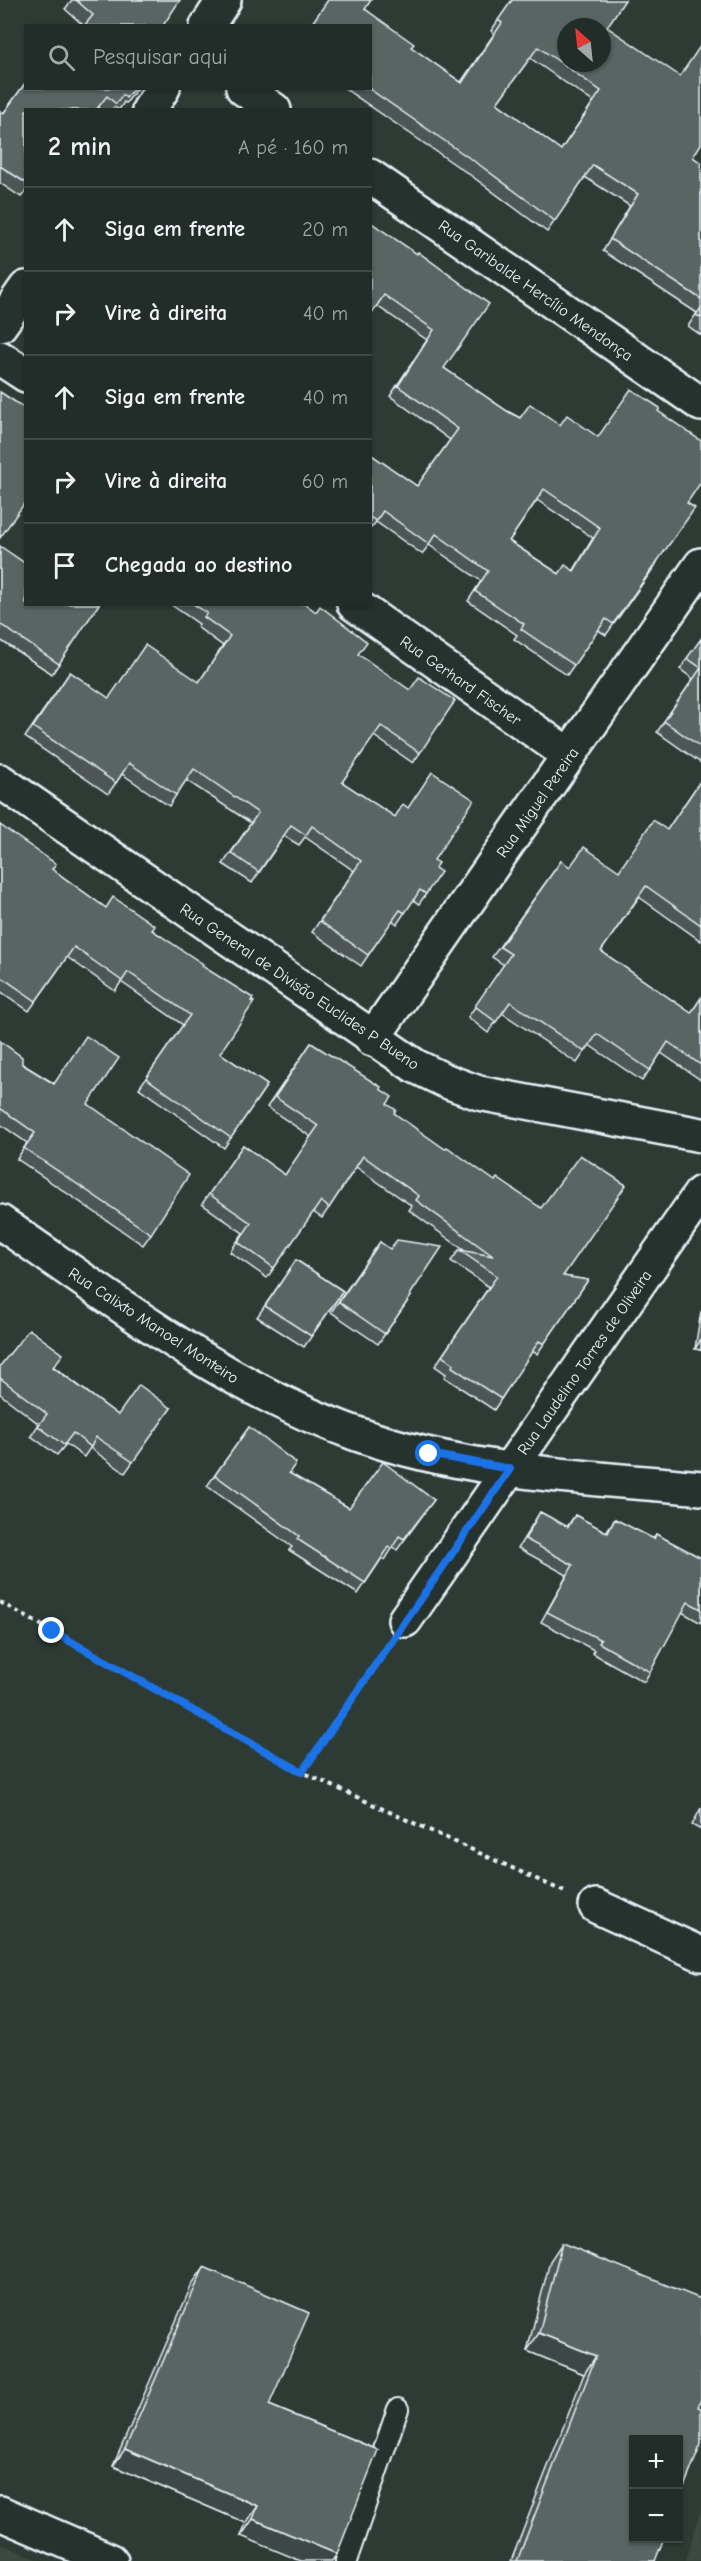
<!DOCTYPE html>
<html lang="pt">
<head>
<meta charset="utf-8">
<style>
	body { margin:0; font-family:"Comic Neue",sans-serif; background:#2e3834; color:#f1f3f6 }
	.controls { position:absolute; right:18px; bottom:18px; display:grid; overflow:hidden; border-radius:0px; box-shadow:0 2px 4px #0004 }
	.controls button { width:54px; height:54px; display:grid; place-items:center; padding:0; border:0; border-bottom:2px solid #3f4845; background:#222c28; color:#f1f3f6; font:30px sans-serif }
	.compass { position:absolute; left:557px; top:18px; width:54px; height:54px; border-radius:50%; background:#222c28; box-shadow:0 2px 4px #0004; rotate:333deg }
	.stop { position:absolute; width:18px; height:18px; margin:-14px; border:4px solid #1a73e8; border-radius:50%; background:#fff }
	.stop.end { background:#1a73e8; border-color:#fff; box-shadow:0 2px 6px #0008 }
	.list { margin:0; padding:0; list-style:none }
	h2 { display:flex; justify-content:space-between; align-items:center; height:78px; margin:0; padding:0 24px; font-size:26px }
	h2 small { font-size:20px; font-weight:400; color:#a2a7a8 }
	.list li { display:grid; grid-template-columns:39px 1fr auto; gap:18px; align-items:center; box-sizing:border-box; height:84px; padding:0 24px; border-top:2px solid #3f4845 }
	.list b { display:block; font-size:22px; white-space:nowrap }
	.list em { font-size:20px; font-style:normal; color:#a2a7a8 }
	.icon { flex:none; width:33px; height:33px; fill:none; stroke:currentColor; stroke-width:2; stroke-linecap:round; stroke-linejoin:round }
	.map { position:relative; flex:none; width:701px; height:2561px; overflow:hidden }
	.search { position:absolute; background:#222c28; box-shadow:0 2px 4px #0004; left:24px; top:24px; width:348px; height:66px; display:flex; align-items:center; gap:15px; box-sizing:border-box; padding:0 21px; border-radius:0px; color:#a2a7a8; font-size:22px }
	.panel { position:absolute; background:#222c28; box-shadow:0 2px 4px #0004; left:24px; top:108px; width:348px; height:498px; border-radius:0px }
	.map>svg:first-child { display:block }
	.built { fill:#3b4843 }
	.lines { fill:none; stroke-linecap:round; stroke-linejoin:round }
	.lane-casing { stroke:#e8f1f8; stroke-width:24 }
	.street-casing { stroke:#e8f1f8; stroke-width:38 }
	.primary-casing { stroke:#e8f1f8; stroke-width:38 }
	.path { stroke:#e8f1f8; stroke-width:4; stroke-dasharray:4.5 4.5; stroke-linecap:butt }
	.lane { stroke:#26332d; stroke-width:20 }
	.street { stroke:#26332d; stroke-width:33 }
	.primary { stroke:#26332d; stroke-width:33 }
	.wall { fill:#4d5755; stroke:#e8f1f8; stroke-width:1.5; fill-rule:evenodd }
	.shaded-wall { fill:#3e4745; stroke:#e8f1f8; stroke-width:1.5 }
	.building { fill:#596563; stroke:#e8f1f8; stroke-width:1.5; fill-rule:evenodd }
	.route { stroke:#1a73e8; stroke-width:8 }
	.labels { text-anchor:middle; stroke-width:4.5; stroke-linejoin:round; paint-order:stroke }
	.street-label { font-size:16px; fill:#e8f1f8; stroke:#26332d }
</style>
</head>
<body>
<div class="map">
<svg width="701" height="2561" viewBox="0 0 701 2561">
	<rect width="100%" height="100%" fill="#2e3b35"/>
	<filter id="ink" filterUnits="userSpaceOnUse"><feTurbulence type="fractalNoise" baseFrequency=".0167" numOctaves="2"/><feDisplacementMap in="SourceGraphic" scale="12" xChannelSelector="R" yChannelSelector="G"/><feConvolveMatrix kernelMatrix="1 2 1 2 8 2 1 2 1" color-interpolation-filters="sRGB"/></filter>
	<g filter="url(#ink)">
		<g class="built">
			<polygon points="701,2507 701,2561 686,2561"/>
			<polygon points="0,2543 41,2561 0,2561"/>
		</g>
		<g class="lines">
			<defs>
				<polyline id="lane" points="346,2561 398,2409"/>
				<g id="street">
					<polyline points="207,26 224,0"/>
					<polyline points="243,88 274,110"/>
					<polyline points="149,110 163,88"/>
					<polyline points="370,176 701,404"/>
					<polyline points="0,325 26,288"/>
					<polyline points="0,358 26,375"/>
					<polyline points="354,604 569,755"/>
					<polyline points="0,781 415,1066 446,1081 479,1093 701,1135"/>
					<polyline points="372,1039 701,565"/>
					<path d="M0,1222c114,78 225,165 357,212 109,39 230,43 344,54"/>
					<polyline points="405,1620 701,1193"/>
					<polyline points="596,1906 701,1954"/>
				</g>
				<polyline id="primary" points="0,2513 111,2561"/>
			</defs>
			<use href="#lane" class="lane-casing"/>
			<use href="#street" class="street-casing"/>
			<use href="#primary" class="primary-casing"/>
			<g class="path">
				<polyline points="0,1602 302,1772 567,1893"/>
				<polyline points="302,1772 388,1646"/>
			</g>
			<use href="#lane" class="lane"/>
			<use href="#street" class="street"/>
			<use href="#primary" class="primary"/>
		</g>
		<g class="wall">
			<polygon points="72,0 180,0 84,26 65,9"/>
			<path d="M512,0l95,27 86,130 8,6v172l-13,-9 9,-13 -94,-62 27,-45 -45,-29 -38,55 -74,-55 -129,-89h26l-5,-79 46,38 50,35 33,-48 -3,-3zM530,58l63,44 -32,48 -64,-47z"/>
			<polygon points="26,82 26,88 138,88 126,103 124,102 119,110 114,107 112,110 101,110 99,107 97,110 26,110 26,191 21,197 0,183 0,112 3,114"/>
			<path d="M370,222l47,32 27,114 63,43 13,7 40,7 38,12 60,-26 29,92 -32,63 -49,69 -8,-5 -31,45 -53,-36 3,-4 -49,-34 13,-20 -52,-36 -7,9 -46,-32 -6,7v-75l47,32 33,-46 -60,-44 37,-56 -50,-34zM537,500l56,38 -19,32 -15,4 -50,-33z"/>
			<polygon points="0,547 26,604 99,604 52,674 0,640"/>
			<polygon points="170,604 305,604 358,654 420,753 413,763 374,736 342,782 434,860 435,868 426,894 419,904 413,900 397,924 392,920 361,966 312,932 354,871 305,837 299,845 284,836 252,883 223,864 251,823 186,780 169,806 122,774 108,794 25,737 70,672 108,698 199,682 223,646 197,627 199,624"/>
			<polygon points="701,639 701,763 657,732 693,679 680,669"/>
			<polygon points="701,780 701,941 639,897 601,951 691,1013 701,998 701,1080 661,1053 642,1081 589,1045 577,1063 502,1013 488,1033 468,1017 504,965 492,957 561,861 570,867 619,871 667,830"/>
			<polygon points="0,825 52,869 106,908 152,930 202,966 220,1053 267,1085 224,1148 139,1088 183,1025 121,982 115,991 67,957 29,1011 0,991"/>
			<polygon points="0,1041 22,1064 88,1104 151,1234 143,1245 17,1159 27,1143 0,1124"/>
			<polygon points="311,1043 380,1089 387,1104 394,1113 563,1276 588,1280 537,1354 532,1351 494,1410 444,1377 446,1374 435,1366 489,1287 451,1261 459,1250 465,1251 409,1210 412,1206 356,1167 322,1218 313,1212 267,1278 230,1252 243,1233 202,1204 243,1145 285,1175 311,1137 267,1107"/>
			<polygon points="380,1242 410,1295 411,1296 378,1344 331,1312"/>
			<polygon points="296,1260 343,1291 304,1347 257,1317"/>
			<polygon points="701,1311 701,1350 695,1349"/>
			<polygon points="0,1366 54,1367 118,1415 171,1408 125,1473 90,1448 84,1457 66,1444 57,1455 31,1436 39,1424 0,1394"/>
			<polygon points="249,1427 289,1473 349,1508 434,1500 397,1550 393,1547 385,1560 382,1558 358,1594 289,1550 292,1547 207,1486"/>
			<polygon points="540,1512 567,1527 575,1515 606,1532 615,1519 653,1539 656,1534 701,1558 701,1623 682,1612 650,1672 644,1682 592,1653 594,1650 541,1622 567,1575 518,1548"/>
			<polygon points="701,1808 701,1830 692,1825"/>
			<polygon points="562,2243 655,2561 511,2561 584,2374 527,2351 550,2261"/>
			<polygon points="204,2267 269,2405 378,2450 241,2536 246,2523 113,2466 192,2284"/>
		</g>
		<g class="shaded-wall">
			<polygon points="701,1339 701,1350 695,1349"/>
			<polygon points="539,2333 596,2356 584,2374 527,2351"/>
			<polygon points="125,2449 258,2506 246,2523 113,2466"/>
			<polygon points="253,2519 337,2554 332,2561 301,2561 241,2536"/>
		</g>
		<g class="building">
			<polygon points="76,0 180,0 164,24 165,26 84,26 93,15"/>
			<path d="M328,0h43l-6,9 49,35 -3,3 51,36 40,-60 -4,-3 14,-20h113l-18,27 73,49 21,-31v99l-8,13 8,6v136l-91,-60 28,-45 -45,-29 -38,56 -74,-55 -113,-78h2v-62h-60zM566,27h36v36h-36zM538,47l63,44 -40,59 -64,-47z"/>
			<polygon points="26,82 26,88 136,88 134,92 132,91 126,98 123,95 116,104 107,96 96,110 26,110 26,183 0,166 0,112 3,114"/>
			<path d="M370,222l47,32 1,-2 71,52 -45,64 63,43 13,7 10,-14 30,21 7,-10 31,22 33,-48 29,19 -2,3 43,30v41l-14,21 8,5 -82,116 -7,-5 -32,46 -53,-36 3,-5 -49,-33 13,-20 -52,-37 -7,10 -46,-33 -7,10 -6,-4v-63l47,32 41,-57 -60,-43 36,-56 -50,-35 -14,21zM544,489l56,39 -26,43 -9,-6 -6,9 -50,-33z"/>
			<polygon points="701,308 701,318 696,315"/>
			<polygon points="0,392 26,409 26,501 0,538"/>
			<polygon points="0,546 26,564 26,604 99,604 59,664 0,624"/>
			<polygon points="193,604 305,604 316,612 320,606 367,642 358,654 410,690 419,677 455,701 420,753 381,726 342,782 395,817 403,804 408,808 432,772 474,800 434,860 438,863 435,868 441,872 426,894 420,890 405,913 400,910 368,955 320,921 361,861 312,826 306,835 291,825 259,872 231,853 258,813 194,769 176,795 129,763 116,783 33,727 70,672 109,698 145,645 199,682 230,636 204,617 207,613"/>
			<polygon points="701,639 701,747 664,721 701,668 687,658"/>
			<polygon points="701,780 701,925 646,886 601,951 691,1013 701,998 701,1065 668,1042 650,1070 597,1034 585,1052 510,1002 496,1022 475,1006 511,954 500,947 561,861 570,867 584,847 619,871 653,820 667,830"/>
			<polygon points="0,825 56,864 52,869 106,908 113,897 155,926 152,930 203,964 202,966 253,998 251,1001 254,1002 220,1053 267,1085 231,1138 146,1078 190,1015 128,972 122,981 74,947 36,1001 0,976"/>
			<polygon points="86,1036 119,1058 88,1104 189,1175 151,1234 24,1148 35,1133 0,1108 0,1041 22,1057 22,1064 54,1084"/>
			<polygon points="311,1043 381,1087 380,1089 392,1097 387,1104 396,1110 394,1113 445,1149 447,1147 495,1181 497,1178 541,1208 580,1155 626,1185 563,1276 588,1280 544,1344 539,1341 501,1399 452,1367 453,1364 442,1356 497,1276 459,1250 493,1256 416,1200 419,1196 363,1156 329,1208 321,1201 274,1268 238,1242 251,1223 209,1194 243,1145 285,1175 318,1126 275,1097"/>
			<polygon points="397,1240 442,1247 410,1295 411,1296 385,1334 339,1302 380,1242 390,1249"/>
			<polygon points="296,1260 343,1291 311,1336 265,1306"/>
			<polygon points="29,1329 63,1354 53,1367 118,1415 139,1385 171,1408 133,1462 96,1437 91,1447 73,1433 64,1445 38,1426 47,1414 0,1378 0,1366"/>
			<polygon points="249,1427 296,1463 289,1473 349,1508 383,1462 434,1500 404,1539 399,1536 392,1549 389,1547 365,1583 297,1539 299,1536 215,1475"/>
			<polygon points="540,1512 568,1527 575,1515 608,1533 615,1519 654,1539 656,1534 701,1558 701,1609 688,1602 650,1672 599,1643 601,1640 547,1612 573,1565 525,1539"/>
			<polygon points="562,2243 701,2299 701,2399 698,2407 701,2408 701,2444 678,2502 678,2439 633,2439 633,2538 664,2538 655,2561 517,2561 596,2356 539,2333"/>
			<polygon points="204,2267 309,2313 269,2405 378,2450 337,2554 253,2519 258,2506 125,2449"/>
		</g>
	</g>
	<g class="lines" filter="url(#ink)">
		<polyline class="route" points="52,1631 302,1772 510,1469 429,1454"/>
	</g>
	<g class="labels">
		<g class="street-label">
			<text transform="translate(536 290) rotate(35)" y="6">Rua Garibalde Hercílio Mendonça</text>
			<text transform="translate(461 680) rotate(35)" y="6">Rua Gerhard Fischer</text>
			<text transform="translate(537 802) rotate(-55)" y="6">Rua Miguel Pereira</text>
			<text transform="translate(300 986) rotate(34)" y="6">Rua General de Divisão Euclides P Bueno</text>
			<text transform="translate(154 1325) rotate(33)" y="6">Rua Calixto Manoel Monteiro</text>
			<text transform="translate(584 1362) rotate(-55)" y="6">Rua Laudelino Torres de Oliveira</text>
		</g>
	</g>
</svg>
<div class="controls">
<button>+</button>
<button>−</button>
</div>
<svg class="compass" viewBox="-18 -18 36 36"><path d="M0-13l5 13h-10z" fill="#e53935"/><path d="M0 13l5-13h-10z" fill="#a2a7a8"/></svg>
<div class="stop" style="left:429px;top:1454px"></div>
<div class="stop end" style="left:52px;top:1631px"></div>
<div class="search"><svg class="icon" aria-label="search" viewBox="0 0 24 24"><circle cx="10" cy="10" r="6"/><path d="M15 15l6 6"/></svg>Pesquisar aqui</div>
<section class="panel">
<h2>2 min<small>A pé · 160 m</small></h2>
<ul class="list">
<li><svg class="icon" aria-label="ahead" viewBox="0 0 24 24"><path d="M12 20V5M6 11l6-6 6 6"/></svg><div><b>Siga em frente</b></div><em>20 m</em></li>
<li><svg class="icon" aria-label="right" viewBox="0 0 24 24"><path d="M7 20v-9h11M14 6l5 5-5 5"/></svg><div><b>Vire à direita</b></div><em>40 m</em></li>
<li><svg class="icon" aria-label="ahead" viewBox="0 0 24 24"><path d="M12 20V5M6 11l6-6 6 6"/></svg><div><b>Siga em frente</b></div><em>40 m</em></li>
<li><svg class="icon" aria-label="right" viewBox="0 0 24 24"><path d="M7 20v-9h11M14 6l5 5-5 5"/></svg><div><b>Vire à direita</b></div><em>60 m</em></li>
<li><svg class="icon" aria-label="arrive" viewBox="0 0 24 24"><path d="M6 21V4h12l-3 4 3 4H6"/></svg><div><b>Chegada ao destino</b></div></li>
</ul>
</section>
</div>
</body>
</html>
